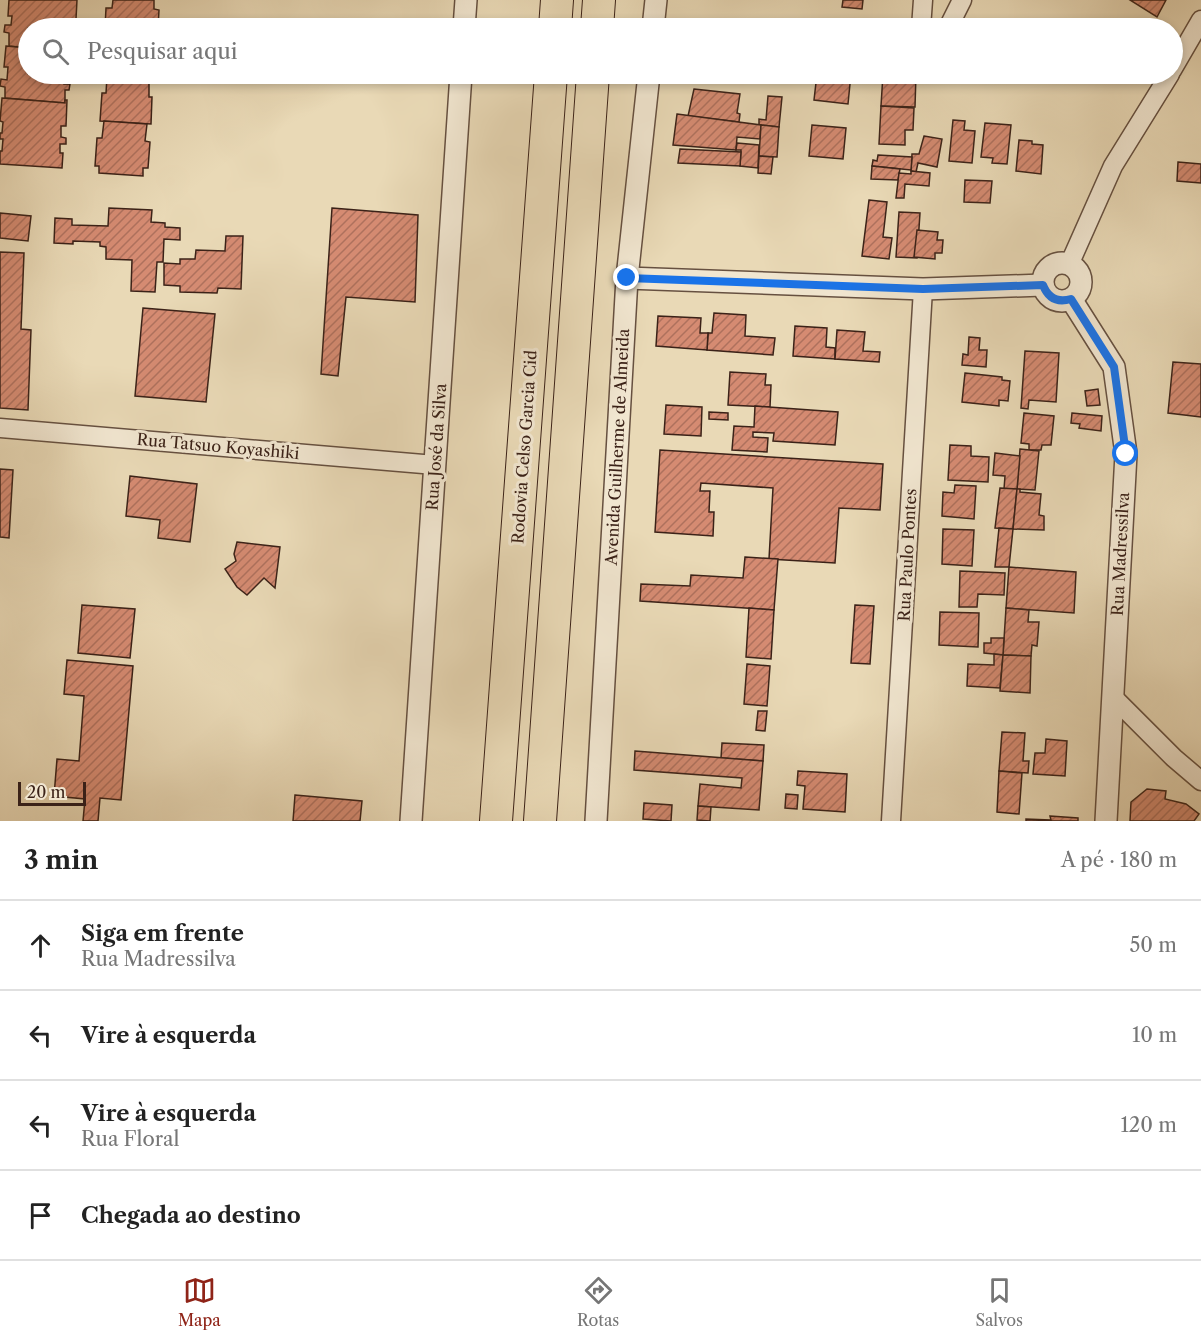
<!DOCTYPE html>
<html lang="pt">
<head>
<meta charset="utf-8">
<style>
	body { margin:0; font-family:"Libre Caslon Text",serif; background:#f2f2f2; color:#222 }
	.scale { position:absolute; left:18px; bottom:15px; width:68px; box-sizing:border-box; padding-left:6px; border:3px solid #3b2218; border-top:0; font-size:16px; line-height:21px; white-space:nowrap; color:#3b2218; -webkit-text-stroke:4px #f1e6d0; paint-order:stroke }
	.stop { position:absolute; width:18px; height:18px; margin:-14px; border:4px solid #1a73e8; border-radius:50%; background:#fff }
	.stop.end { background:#1a73e8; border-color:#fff; box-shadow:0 2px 6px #0008 }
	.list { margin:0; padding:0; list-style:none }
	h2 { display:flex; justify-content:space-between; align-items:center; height:78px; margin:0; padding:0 24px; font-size:26px }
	h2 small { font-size:20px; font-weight:400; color:#767676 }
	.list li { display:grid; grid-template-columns:39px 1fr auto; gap:18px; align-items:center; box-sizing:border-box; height:90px; padding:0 24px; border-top:2px solid #e0e0e0 }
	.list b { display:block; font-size:22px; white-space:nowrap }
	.list p { margin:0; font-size:20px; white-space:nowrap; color:#767676 }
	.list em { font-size:20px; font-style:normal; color:#767676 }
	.icon { flex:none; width:33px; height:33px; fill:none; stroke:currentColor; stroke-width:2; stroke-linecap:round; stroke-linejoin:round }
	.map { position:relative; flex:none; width:1201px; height:821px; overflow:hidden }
	.search { position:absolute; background:#fff; box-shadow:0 3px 9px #0003; left:18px; right:18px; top:18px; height:66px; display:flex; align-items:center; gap:15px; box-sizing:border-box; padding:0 21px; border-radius:33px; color:#767676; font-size:22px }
	.sheet { height:438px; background:#fff }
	nav { display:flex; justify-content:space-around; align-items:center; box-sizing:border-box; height:84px; border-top:2px solid #e0e0e0; background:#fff; font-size:16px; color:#767676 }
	nav a { display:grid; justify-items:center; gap:3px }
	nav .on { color:#8f2418 }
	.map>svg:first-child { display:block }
	.building { fill:url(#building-hatch); stroke:#3b2218; stroke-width:1.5 }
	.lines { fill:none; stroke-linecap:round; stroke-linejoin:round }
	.minor-casing { stroke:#665040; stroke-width:21 }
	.tertiary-casing { stroke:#665040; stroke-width:24 }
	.motorway-casing { stroke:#3b2218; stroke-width:34 }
	.minor { stroke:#f1e6d0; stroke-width:18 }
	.tertiary { stroke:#f1e6d0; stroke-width:21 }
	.motorway { stroke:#e9d9b6; stroke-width:32 }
	.route { stroke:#1a73e8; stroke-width:8 }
	.labels { text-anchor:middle; stroke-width:6; stroke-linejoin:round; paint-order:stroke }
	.street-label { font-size:16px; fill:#3b2218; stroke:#f1e6d0 }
</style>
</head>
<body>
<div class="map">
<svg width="1201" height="821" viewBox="0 0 1201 821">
	<defs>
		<pattern id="building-hatch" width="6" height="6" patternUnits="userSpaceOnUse" patternTransform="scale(1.5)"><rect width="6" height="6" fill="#d58b72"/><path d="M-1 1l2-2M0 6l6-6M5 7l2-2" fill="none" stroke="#ae715d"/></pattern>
	</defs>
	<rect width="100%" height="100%" fill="#e9d9b6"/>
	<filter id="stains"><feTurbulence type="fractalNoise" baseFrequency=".00333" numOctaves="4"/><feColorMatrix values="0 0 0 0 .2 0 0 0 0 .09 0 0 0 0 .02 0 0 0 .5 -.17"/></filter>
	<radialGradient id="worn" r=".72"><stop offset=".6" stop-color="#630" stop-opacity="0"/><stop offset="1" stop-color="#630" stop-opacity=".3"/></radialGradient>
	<g class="building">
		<polygon points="9,0 77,0 76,19 70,19 69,28 28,28 28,48 9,46 9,33 4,32 5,25 11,25 12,16 8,16"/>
		<polygon points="113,0 154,0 154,9 159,10 158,28 105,28 106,8 112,8"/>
		<polygon points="843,0 863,0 862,9 842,7"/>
		<polygon points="1130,0 1166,0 1157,17"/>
		<polygon points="235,19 286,23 285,28 234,28"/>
		<polygon points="6,46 28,48 28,74 65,74 64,84 70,84 69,90 65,90 65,103 5,98 5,87 0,86 1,79 7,80 8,67 4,67"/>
		<polygon points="101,74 154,74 154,80 101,77"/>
		<polygon points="231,74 282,74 282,77"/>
		<polygon points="817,74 851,74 848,104 814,100"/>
		<polygon points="883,74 916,74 915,107 881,106"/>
		<polygon points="107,77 149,80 149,97 152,97 151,124 100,121 102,93 106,93"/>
		<polygon points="694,89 740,94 737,113 740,114 739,122 688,116"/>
		<polygon points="768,96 782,97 779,127 759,125 759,119 766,120"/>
		<polygon points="2,98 65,103 65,100 67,100 66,126 61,126 61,137 66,138 66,144 60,144 60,153 63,153 62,168 0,164 0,151 2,151 3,139 0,139 0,133 2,133 3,122 0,121"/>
		<polygon points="881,106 914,108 913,130 905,130 905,145 879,144"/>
		<polygon points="677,114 761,125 760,139 737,137 736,150 673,145"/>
		<polygon points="953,120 965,121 964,130 975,131 972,163 949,161"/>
		<polygon points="104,121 147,124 145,141 150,142 148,168 143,168 143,176 99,173 99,166 95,166 97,138 102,138"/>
		<polygon points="985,123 1011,125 1007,164 992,163 993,158 981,157"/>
		<polygon points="761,125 779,127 777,157 759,156"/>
		<polygon points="812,125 846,128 843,159 809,156"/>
		<polygon points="924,136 942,139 937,167 918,163 916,172 911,171 912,154 919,154"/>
		<polygon points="1019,140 1032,141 1032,144 1043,145 1041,174 1016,171"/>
		<polygon points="737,143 759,145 758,168 740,166 741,150 736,150"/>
		<polygon points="680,149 741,152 740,166 678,163"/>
		<polygon points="878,155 912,157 911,170 872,166 873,160 877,161"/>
		<polygon points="759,156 773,157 771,174 758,173"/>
		<polygon points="1178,162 1201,164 1201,183 1177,181"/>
		<polygon points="872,166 900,169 898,180 871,179"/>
		<polygon points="911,171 930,173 929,186 905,184 904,198 896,198 899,173 911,174"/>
		<polygon points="965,180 992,181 990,203 964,202"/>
		<polygon points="869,200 887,202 883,237 892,238 889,259 862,256"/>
		<polygon points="109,208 152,210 151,222 165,223 165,227 180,228 180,240 164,239 163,262 157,262 155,292 131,291 132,260 106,259 106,247 100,246 100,242 73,241 73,244 54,243 55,218 72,219 72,225 108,226"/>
		<polygon points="332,208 418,215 415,302 346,297 338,376 321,374"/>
		<polygon points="899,212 920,213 917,258 896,257"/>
		<polygon points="0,213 31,216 28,241 0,238"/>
		<polygon points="917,230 938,232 937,240 943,240 942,253 935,253 935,259 914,257"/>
		<polygon points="226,236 243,236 241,289 218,288 217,293 180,292 180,286 164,285 164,263 180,264 180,259 195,259 196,250 225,251"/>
		<polygon points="0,252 24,253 21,329 31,330 28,410 0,408"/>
		<polygon points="143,308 215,314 206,402 135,396"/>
		<polygon points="714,313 746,315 745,336 775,338 773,355 707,350 708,333 712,333"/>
		<polygon points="658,316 701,318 700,333 708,333 707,350 656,346"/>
		<polygon points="795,326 827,328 826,347 835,348 835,359 793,356"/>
		<polygon points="837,330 865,332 863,351 880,352 879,362 835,359"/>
		<polygon points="969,337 980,338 979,350 987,350 986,367 962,365 963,354 968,355"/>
		<polygon points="1025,351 1059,353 1056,402 1029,400 1028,409 1021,408"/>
		<polygon points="1173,362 1201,364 1201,417 1168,413"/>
		<polygon points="730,372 766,374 765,385 771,385 770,407 728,405"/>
		<polygon points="965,373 1002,377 1002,380 1010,381 1008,401 999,400 999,406 962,402"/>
		<polygon points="1098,389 1100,405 1087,406 1085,391"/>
		<polygon points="666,405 702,407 701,436 664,434"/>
		<polygon points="755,406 838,412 835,445 773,441 774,433 753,432 753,437 768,438 767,452 732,450 734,426 754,427"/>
		<polygon points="709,412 728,413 728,420 709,419"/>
		<polygon points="1024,413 1054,416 1051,445 1042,445 1041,450 1029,450 1029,444 1021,443"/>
		<polygon points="1072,413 1102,416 1101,431 1079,428 1080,424 1071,423"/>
		<polygon points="950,445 971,446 971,456 989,457 988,482 948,480"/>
		<polygon points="1020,449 1039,451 1035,490 1017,489"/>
		<polygon points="660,450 883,464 880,510 839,508 835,563 769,559 773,488 701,483 700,491 710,491 709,512 714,512 713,536 655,532"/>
		<polygon points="995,453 1020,456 1017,489 1004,489 1005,476 993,475"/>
		<polygon points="0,469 13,470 9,538 0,537"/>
		<polygon points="130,476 197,484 190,542 158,538 160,520 126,516"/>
		<polygon points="955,485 976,486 974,519 942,516 943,492 954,493"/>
		<polygon points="1000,488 1017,489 1013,529 995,528"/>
		<polygon points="1017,489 1020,489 1020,492 1041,494 1039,515 1044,516 1044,530 1013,529"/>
		<polygon points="999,528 1013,529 1009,567 995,567"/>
		<polygon points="943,529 974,530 972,566 942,564"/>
		<polygon points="237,542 280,547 275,588 264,578 247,595 237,587 225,569 236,561 234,554"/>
		<polygon points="745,557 778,559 774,610 640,601 641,584 690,586 691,575 743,578"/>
		<polygon points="1009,567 1076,572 1074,613 1006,608"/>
		<polygon points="960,571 1005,573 1004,595 978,594 977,607 959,607"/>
		<polygon points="82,605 135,609 130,658 78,653"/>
		<polygon points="855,605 874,606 870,664 851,663"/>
		<polygon points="749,608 774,610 771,659 746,657"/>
		<polygon points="1006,608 1029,610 1028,622 1039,622 1037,646 1032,645 1031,656 1003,655"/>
		<polygon points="940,612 979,613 978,647 939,645"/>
		<polygon points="991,638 1004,638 1003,655 984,653 984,643 991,643"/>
		<polygon points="994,654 1003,655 1000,688 967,686 968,664 994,665"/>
		<polygon points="1003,655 1031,656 1030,693 1000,691"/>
		<polygon points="67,660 133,666 121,800 100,798 98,821 83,821 85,799 54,796 57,759 79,761 84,696 64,694"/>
		<polygon points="747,664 770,666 767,706 744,704"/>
		<polygon points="758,711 767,711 765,731 756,730"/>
		<polygon points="1002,732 1025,733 1023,761 1029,761 1028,773 999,771"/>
		<polygon points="1046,739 1067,741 1065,776 1033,774 1035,753 1045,753"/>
		<polygon points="722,743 764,745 763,761 721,758"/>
		<polygon points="635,751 763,761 759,810 698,806 700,784 741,788 742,778 634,770"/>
		<polygon points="798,771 847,774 845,812 803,809 805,786 797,785"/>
		<polygon points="999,771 1022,773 1019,814 997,812"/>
		<polygon points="1147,789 1166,791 1165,799 1186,804 1199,814 1194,821 1130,821 1131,802"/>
		<polygon points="786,794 798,795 797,809 785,808"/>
		<polygon points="295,795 362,801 360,821 293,821"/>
		<polygon points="644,803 672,805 671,821 643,819"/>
		<polygon points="698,806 711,807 710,821 697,820"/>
		<polygon points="1050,816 1078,818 1078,821 1026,821 1026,819 1051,820"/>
	</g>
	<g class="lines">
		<defs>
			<g id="minor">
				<polyline points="921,28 923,0"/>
				<polyline points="948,28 962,0"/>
				<polyline points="1172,70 1201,20"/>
				<polyline points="1069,265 1113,166 1170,74"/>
				<polyline points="0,428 435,465"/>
				<polyline points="1113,697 1174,758 1201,781"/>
				<polyline points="891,821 923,289"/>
			</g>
			<g id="tertiary">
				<polyline points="464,28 466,0"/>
				<polyline points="653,28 656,0"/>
				<circle cx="1062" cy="282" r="19"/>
				<polyline points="627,278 923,289 1043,285"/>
				<polyline points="1071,299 1114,367 1126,454 1106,821"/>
				<polyline points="411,821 461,74"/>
				<polyline points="596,821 627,278 649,74"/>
			</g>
			<g id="motorway">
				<polyline points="555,28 557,0"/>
				<polyline points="597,28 599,0"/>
				<polyline points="496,821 551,74"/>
				<polyline points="540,821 593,74"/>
			</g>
		</defs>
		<use href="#minor" class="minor-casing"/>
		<use href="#tertiary" class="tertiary-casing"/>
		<use href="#motorway" class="motorway-casing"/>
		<use href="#minor" class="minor"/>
		<use href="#tertiary" class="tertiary"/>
		<use href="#motorway" class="motorway"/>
	</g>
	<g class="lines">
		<path class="route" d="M627,278l296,11 120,-4c5,13 14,18 28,14l43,68 12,87"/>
	</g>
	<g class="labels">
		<g class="street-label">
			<text transform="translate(218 446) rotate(5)" y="6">Rua Tatsuo Koyashiki</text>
			<text transform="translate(436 447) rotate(-86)" y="6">Rua José da Silva</text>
			<text transform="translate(524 447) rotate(-86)" y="6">Rodovia Celso Garcia Cid</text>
			<text transform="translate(617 447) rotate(-87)" y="6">Avenida Guilherme de Almeida</text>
			<text transform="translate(1120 554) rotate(-87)" y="6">Rua Madressilva</text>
			<text transform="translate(907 555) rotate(-87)" y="6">Rua Paulo Pontes</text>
		</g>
	</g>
	<rect width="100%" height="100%" filter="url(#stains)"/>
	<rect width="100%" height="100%" fill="url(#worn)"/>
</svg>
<div class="scale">20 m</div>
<div class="stop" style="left:1126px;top:454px"></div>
<div class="stop end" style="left:627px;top:278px"></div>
<div class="search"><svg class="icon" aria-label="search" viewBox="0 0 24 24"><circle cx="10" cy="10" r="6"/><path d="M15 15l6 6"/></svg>Pesquisar aqui</div>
</div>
<section class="sheet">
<h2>3 min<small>A pé · 180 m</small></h2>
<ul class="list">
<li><svg class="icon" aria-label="ahead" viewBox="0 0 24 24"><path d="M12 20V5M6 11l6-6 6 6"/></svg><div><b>Siga em frente</b><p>Rua Madressilva</p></div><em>50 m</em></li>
<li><svg class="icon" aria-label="left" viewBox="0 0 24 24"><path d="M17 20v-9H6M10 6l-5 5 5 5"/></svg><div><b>Vire à esquerda</b></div><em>10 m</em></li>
<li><svg class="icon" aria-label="left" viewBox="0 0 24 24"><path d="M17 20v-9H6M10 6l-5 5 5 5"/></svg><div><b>Vire à esquerda</b><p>Rua Floral</p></div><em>120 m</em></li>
<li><svg class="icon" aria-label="arrive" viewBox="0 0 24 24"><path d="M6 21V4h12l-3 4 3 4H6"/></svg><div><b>Chegada ao destino</b></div></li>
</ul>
</section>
<nav>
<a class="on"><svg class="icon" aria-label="map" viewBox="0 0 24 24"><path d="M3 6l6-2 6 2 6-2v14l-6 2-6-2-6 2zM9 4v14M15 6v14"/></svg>Mapa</a>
<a><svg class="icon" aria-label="directions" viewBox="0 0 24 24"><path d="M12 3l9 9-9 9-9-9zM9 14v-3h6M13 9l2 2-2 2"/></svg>Rotas</a>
<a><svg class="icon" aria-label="saved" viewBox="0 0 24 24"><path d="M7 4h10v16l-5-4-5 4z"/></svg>Salvos</a>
</nav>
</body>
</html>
